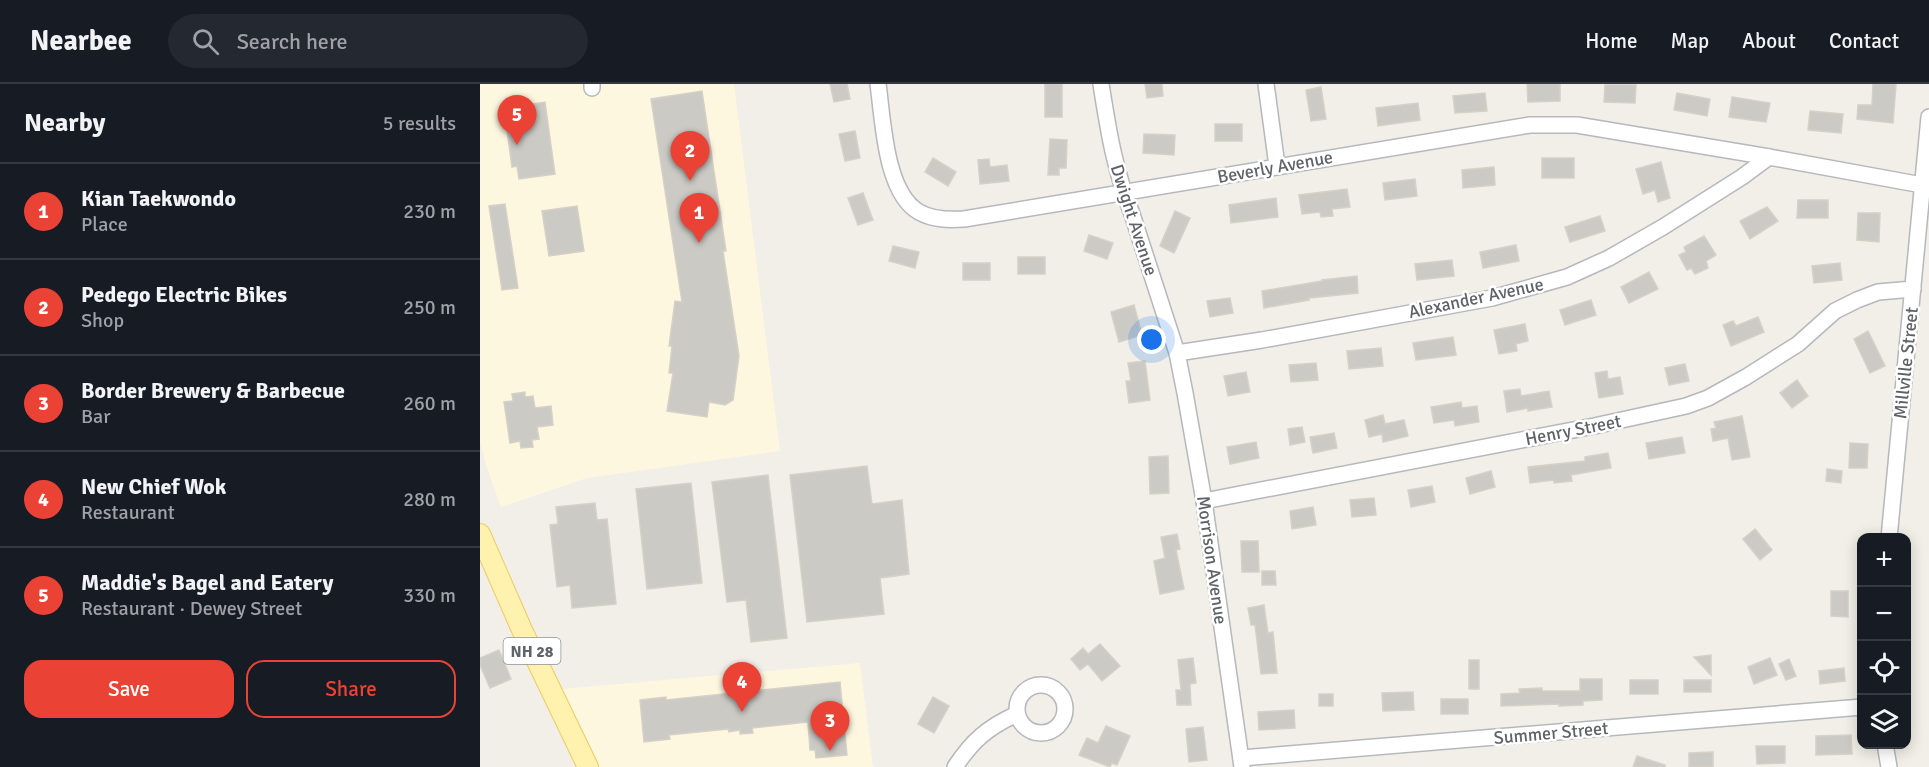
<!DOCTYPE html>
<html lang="en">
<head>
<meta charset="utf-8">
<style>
	body { margin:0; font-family:Signika,sans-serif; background:#242831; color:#f1f3f6 }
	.controls { position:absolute; right:18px; bottom:18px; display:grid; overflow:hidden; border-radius:12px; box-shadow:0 3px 15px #0003 }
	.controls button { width:54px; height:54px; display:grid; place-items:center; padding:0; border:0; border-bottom:2px solid #363941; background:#171b24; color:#f1f3f6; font:30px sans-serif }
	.you { position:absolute; left:672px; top:256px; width:21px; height:21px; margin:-15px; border:4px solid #fff; border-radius:50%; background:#1a73e8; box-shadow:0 0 0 9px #1a73e833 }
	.badge { display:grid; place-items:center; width:39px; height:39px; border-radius:50%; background:#ea4335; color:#fff; font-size:20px; font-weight:700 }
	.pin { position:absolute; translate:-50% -50px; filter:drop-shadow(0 2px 3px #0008) }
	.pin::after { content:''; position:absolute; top:32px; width:21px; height:18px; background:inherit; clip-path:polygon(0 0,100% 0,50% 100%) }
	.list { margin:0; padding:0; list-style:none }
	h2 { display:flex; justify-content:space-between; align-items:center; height:78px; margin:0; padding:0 24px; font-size:26px }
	h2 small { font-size:20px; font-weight:400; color:#9ea1a6 }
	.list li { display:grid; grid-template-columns:39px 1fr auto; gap:18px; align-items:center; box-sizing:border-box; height:96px; padding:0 24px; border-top:2px solid #363941 }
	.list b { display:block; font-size:22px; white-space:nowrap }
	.list p { margin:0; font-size:20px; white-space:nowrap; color:#9ea1a6 }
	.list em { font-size:20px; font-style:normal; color:#9ea1a6 }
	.actions { display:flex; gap:12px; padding:18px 24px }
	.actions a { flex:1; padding:14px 0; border:2px solid #ea4335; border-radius:18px; text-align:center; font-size:21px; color:#ea4335 }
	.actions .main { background:#ea4335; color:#fff }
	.icon { flex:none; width:33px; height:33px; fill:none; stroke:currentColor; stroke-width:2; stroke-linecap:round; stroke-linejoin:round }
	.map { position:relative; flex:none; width:1449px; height:683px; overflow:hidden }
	header { display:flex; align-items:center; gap:36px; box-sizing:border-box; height:84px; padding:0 30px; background:#171b24; border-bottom:2px solid #363941 }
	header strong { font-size:28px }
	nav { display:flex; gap:33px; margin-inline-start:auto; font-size:21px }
	.search { width:420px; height:54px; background:#242831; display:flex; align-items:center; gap:15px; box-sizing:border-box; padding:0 21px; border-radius:33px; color:#9ea1a6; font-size:22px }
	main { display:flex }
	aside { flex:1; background:#171b24 }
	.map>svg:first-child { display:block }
	.commercial { fill:#fef7e0 }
	.building { fill:#cccac5; stroke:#d6d1c6; stroke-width:1.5 }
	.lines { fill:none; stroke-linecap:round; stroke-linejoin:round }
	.minor-casing { stroke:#b5b8bc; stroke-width:18 }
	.major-casing { stroke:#f2c960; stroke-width:22 }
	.minor { stroke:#fff; stroke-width:15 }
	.major { stroke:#fff2af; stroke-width:20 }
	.labels { text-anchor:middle; stroke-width:5; stroke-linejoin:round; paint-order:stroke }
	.shield { fill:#fff; stroke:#8f9295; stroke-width:1.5 }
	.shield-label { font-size:16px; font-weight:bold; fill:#5f6368 }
	.street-label { font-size:18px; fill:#5f6368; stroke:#fff }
</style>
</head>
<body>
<header>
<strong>Nearbee</strong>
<div class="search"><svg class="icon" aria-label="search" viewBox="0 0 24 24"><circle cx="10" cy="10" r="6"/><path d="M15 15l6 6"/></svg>Search here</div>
<nav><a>Home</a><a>Map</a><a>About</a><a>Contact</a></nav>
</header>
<main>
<aside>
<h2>Nearby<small>5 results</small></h2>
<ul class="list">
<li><span class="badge">1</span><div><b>Kian Taekwondo</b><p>Place</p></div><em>230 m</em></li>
<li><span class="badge">2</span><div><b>Pedego Electric Bikes</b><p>Shop</p></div><em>250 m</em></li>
<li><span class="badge">3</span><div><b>Border Brewery &amp; Barbecue</b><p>Bar</p></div><em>260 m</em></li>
<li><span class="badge">4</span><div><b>New Chief Wok</b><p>Restaurant</p></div><em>280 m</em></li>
<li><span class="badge">5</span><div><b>Maddie's Bagel and Eatery</b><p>Restaurant · Dewey Street</p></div><em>330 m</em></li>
</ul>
<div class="actions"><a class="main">Save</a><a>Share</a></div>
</aside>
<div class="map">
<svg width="1449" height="683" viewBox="0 0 1449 683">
	<rect width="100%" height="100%" fill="#f1efe8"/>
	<g class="commercial">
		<polygon points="0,0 254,0 300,367 107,394 21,423 7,384 0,358"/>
		<polygon points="380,579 393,683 108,683 70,606"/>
	</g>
	<g class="building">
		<polygon points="350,0 367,0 370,15 354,18"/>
		<rect x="565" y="0" width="17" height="33"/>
		<polygon points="665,0 682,0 683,12 667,14"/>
		<polygon points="1047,0 1080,0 1080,17 1048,18"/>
		<polygon points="1393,0 1416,0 1413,39 1377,35 1378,21 1392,21"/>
		<polygon points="1125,1 1156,1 1155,19 1124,18"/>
		<polygon points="841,3 846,35 831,37 826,6"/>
		<polygon points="222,7 246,167 243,167 259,272 253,316 245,321 229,318 227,333 187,327 193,289 189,289 192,262 189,262 195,217 202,218 171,15"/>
		<polygon points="1005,9 1007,27 975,29 973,12"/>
		<polygon points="1197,9 1230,15 1227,32 1194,26"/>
		<polygon points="1252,13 1290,19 1286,38 1249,33"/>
		<polygon points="65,18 75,90 39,95 37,82 32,83 26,39 29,39 28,24"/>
		<polygon points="938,19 940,36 898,42 896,24"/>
		<polygon points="1330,27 1363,30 1361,49 1328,46"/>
		<rect x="735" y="40" width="27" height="17"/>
		<polygon points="375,47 380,74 365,77 359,50"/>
		<polygon points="664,50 695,51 694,71 663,69"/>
		<polygon points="570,55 587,56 586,84 579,84 579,91 568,91"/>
		<polygon points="453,74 476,88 468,102 445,88"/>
		<rect x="1062" y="74" width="32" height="20"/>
		<polygon points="509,75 510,83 527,81 529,97 500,100 498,76"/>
		<polygon points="1181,78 1190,114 1178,118 1175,106 1163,110 1156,85"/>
		<polygon points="1014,83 1015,101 983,104 982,86"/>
		<polygon points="935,95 937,112 905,116 903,99"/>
		<polygon points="867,105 870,123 852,125 853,132 841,133 840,128 822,130 819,111"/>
		<polygon points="383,109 393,136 378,141 368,114"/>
		<polygon points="796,114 798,133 751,139 749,121"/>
		<polygon points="1318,116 1348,116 1348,134 1317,134"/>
		<polygon points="25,120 38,204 22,206 9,122"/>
		<polygon points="97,122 104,167 69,172 62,127"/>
		<polygon points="1287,123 1298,137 1270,155 1260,137"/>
		<polygon points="695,127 710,134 694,169 680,162"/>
		<polygon points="1378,129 1400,129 1399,158 1377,156"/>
		<polygon points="1120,132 1125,147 1090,158 1085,143"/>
		<polygon points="609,151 633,159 627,175 604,167"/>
		<polygon points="1224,152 1236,171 1226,177 1228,184 1215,190 1211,184 1207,186 1199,171 1206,168 1204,163"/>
		<polygon points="1036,161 1039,177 1003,184 1000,168"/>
		<polygon points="413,162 439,168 435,184 409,177"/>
		<rect x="538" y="173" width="27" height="17"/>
		<polygon points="972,176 974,192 937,196 935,180"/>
		<rect x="483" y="179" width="27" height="17"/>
		<polygon points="1360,179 1362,196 1334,199 1332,182"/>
		<polygon points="1169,188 1178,205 1149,219 1141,203"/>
		<polygon points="877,192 878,209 829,214 829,216 784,224 782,207 842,197 842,196"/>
		<polygon points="750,214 753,229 730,233 727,217"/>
		<polygon points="1111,216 1116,231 1085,241 1080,226"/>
		<polygon points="654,221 662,251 639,258 631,228"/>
		<polygon points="1278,233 1284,248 1251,262 1243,241 1253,237 1256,242"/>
		<polygon points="1045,240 1048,257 1036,260 1037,267 1019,270 1014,246"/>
		<polygon points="1388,247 1405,282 1390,289 1374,255"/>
		<polygon points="973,253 976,271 936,276 933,259"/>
		<polygon points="901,264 903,282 869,285 867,267"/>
		<polygon points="665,277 670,316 649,319 646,297 651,297 648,279"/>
		<polygon points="836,279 838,296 811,298 809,281"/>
		<polygon points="1205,280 1209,297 1189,301 1185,284"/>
		<polygon points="1127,287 1128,295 1140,293 1143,310 1119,314 1115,289"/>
		<polygon points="766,288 770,308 748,312 744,292"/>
		<polygon points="1317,296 1328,312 1312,324 1300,309"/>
		<polygon points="1040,305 1041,312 1069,307 1072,323 1048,327 1048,324 1027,328 1024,307"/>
		<polygon points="45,308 45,313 53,312 55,324 71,322 73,341 57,343 59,355 52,356 53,363 41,364 40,357 30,359 24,318 33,317 32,310"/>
		<polygon points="981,318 982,324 997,322 999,338 975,342 974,336 954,339 951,323"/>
		<polygon points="903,331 905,340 924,336 928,352 903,358 902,350 889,353 885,336"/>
		<polygon points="1262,332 1270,373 1252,376 1248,354 1233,357 1231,345 1236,344 1234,338"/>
		<polygon points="822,343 825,358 810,361 808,345"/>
		<polygon points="854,349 857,364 833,369 830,353"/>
		<polygon points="1202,353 1205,369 1169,375 1166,359"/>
		<polygon points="776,358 779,374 750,380 747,363"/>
		<polygon points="1370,359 1388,360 1387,384 1369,384"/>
		<polygon points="1128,369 1131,384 1091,391 1092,397 1074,399 1074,396 1050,399 1048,383 1105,377 1105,373"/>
		<polygon points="688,372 689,409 670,410 669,373"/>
		<polygon points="387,382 392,420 422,416 429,490 400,494 404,530 327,538 310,391"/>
		<polygon points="1347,385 1362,387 1361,399 1346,397"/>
		<polygon points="1011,387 1015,403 990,410 986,394"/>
		<polygon points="288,391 307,554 271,558 266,516 247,518 232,398"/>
		<polygon points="211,399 222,499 167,505 156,405"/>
		<polygon points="952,402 955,418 931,423 928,406"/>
		<polygon points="894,414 896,431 872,433 870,416"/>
		<polygon points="115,419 117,436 127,435 136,520 92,524 90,501 77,503 70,441 78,440 76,423"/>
		<polygon points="833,423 836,441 812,445 810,427"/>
		<polygon points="1275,445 1292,466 1280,476 1263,455"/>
		<polygon points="697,450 700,465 696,466 704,505 680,510 674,477 685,474 681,453"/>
		<polygon points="761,457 778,457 779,488 762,488"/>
		<polygon points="782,487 795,487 796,501 782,501"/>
		<polygon points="1351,507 1368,507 1368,533 1351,532"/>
		<polygon points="784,521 788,549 793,548 797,589 781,590 775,541 771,541 768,524"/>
		<polygon points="620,560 640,582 622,597 608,580 600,586 591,575 603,564 608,570"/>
		<polygon points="19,566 31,595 10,604 0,581 0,574"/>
		<polygon points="1231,571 1231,591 1214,573"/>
		<polygon points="713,574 716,599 710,600 711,621 697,621 696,606 701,606 698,576"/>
		<polygon points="1290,574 1297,591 1274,600 1268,583"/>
		<polygon points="1309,575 1316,592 1306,596 1299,580"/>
		<rect x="989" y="576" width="10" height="29"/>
		<polygon points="1364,584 1365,597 1340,600 1339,587"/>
		<polygon points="1100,595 1122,595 1122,616 1103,617 1103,621 1079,622 1079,620 1021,622 1021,610 1040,609 1039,605 1062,604 1062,607 1100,607"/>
		<rect x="1150" y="596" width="28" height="14"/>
		<rect x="1204" y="596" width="27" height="12"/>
		<polygon points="360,598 367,671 336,674 335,666 330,666 328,638 272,644 273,649 260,650 260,646 249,648 248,645 189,651 190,655 164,658 160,616 186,613 186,616"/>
		<polygon points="933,608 934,626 903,627 902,609"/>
		<rect x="839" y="610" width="14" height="12"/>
		<polygon points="453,613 469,622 454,649 438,640"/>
		<rect x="961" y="615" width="27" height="15"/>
		<polygon points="814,626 815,644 779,646 778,628"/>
		<polygon points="626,642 650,652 637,681 632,679 630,683 599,671 607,654 618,659"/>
		<polygon points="723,643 727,676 709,678 706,645"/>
		<polygon points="1371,651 1372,670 1336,671 1336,652"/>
		<polygon points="1276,662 1305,662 1305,679 1277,680"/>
		<polygon points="1233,668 1233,683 1209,683 1209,669"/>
		<polygon points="1157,672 1185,681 1185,683 1153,683"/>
	</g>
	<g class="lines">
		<defs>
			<g id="minor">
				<path d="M398,0c5,35 7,109 41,128 14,8 30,8 45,7l566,-94h47l192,32"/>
				<path d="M621,0c7,45 14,88 31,130l45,139 8,40 19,108 38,266"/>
				<polyline points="786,0 797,82"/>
				<polyline points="112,4 112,0"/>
				<polyline points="697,269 782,256 1012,214 1087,193 1129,174 1183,143 1262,93 1289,73 1442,101"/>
				<polyline points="724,417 1114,342 1206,322 1228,314 1266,293 1318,260 1355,227 1377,216 1398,208 1433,205"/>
				<polyline points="1409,454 1449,33"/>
				<circle cx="561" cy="625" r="24"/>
				<polyline points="1405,660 1409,683"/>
				<polyline points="761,674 1382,623"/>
				<path d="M475,683c17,-26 33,-40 62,-53"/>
			</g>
			<polyline id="major" points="0,450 42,546 108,683"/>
		</defs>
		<use href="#minor" class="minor-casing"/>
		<use href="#major" class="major-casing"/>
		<use href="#minor" class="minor"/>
		<use href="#major" class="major"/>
	</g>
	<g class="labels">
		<rect class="shield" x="23.5" y="554" width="57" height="26" rx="4.5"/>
		<g class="shield-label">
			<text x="52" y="573">NH 28</text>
		</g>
		<g class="street-label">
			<text transform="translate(795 83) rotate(-10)" y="6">Beverly Avenue</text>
			<text transform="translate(654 136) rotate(72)" y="6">Dwight Avenue</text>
			<text transform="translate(996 214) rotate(-12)" y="6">Alexander Avenue</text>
			<text transform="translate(1426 279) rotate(-84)" y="6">Millville Street</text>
			<text transform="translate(1093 346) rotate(-11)" y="6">Henry Street</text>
			<text transform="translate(732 476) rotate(82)" y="6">Morrison Avenue</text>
			<text transform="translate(1071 649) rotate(-5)" y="6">Summer Street</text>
		</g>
	</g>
</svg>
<div class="controls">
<button>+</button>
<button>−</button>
<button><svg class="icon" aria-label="locate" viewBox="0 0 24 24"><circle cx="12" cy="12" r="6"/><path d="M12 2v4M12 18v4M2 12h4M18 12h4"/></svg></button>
<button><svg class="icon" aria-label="layers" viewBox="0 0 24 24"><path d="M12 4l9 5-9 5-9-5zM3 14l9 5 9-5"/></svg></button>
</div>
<div class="you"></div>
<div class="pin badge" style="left:219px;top:159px">1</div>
<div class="pin badge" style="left:210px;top:97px">2</div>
<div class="pin badge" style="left:350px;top:667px">3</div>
<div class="pin badge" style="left:262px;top:628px">4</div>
<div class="pin badge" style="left:37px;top:61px">5</div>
</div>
</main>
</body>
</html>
